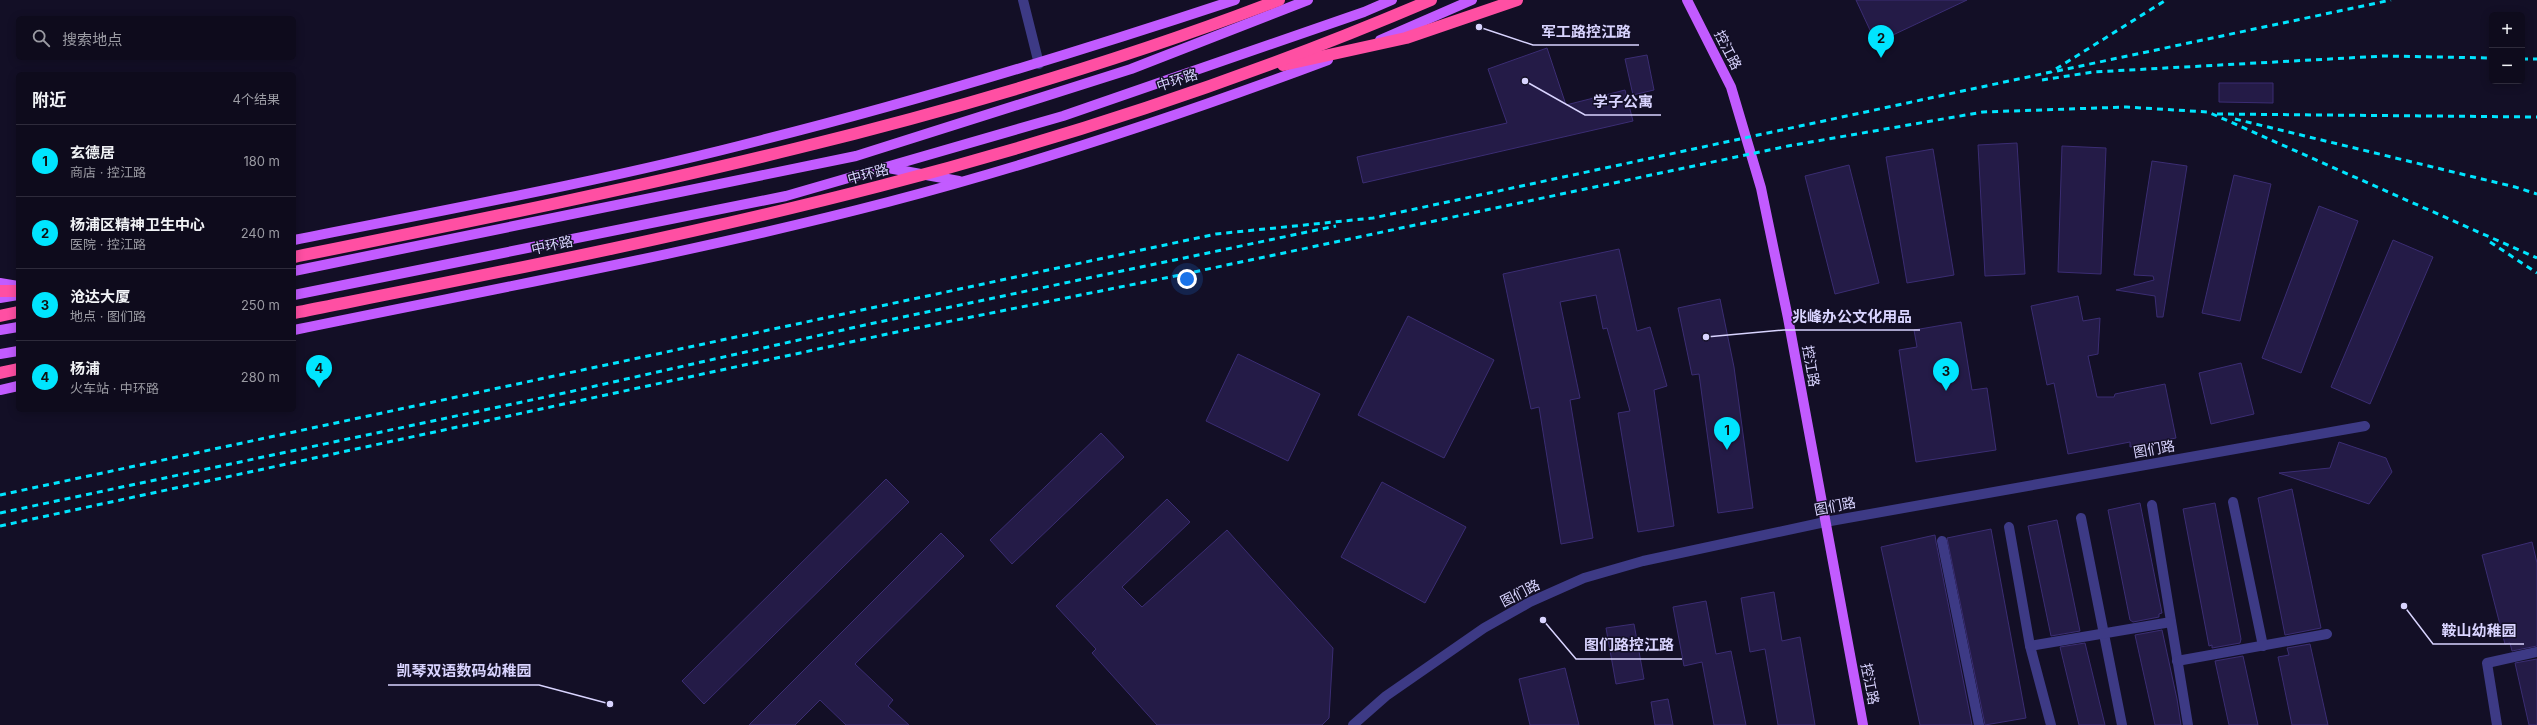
<!DOCTYPE html>
<html lang="zh">
<head>
<meta charset="utf-8">
<style>
	body { margin:0; font-family:Inter,"Noto Sans SC",sans-serif; background:#171425; color:#f1f3f6 }
	.controls { position:absolute; right:12px; top:12px; display:grid; overflow:hidden; border-radius:6px; box-shadow:0 2px 10px #0003 }
	.controls button { width:36px; height:36px; display:grid; place-items:center; padding:0; border:0; border-bottom:1px solid #2e2b3b; background:#0e0b1c; color:#f1f3f6; font:20px sans-serif }
	.you { position:absolute; left:1187px; top:279px; width:14px; height:14px; margin:-10px; border:3px solid #fff; border-radius:50%; background:#1a73e8; box-shadow:0 0 0 6px #1a73e833 }
	.badge { display:grid; place-items:center; width:26px; height:26px; border-radius:50%; background:#00e5ff; color:#111; font-size:13px; font-weight:700 }
	.pin { position:absolute; translate:-50% -33px; filter:drop-shadow(0 1px 2px #0008) }
	.pin::after { content:''; position:absolute; top:21px; width:14px; height:12px; background:inherit; clip-path:polygon(0 0,100% 0,50% 100%) }
	.list { margin:0; padding:0; list-style:none }
	h2 { display:flex; justify-content:space-between; align-items:center; height:52px; margin:0; padding:0 16px; font-size:17px }
	h2 small { font-size:13px; font-weight:400; color:#9b9ba3 }
	.list li { display:grid; grid-template-columns:26px 1fr auto; gap:12px; align-items:center; box-sizing:border-box; height:72px; padding:0 16px; border-top:1px solid #2e2b3b }
	.list b { display:block; font-size:15px; white-space:nowrap }
	.list p { margin:0; font-size:13px; white-space:nowrap; color:#9b9ba3 }
	.list em { font-size:13px; font-style:normal; color:#9b9ba3 }
	.icon { flex:none; width:22px; height:22px; fill:none; stroke:currentColor; stroke-width:2; stroke-linecap:round; stroke-linejoin:round }
	.map { position:relative; flex:none; width:2537px; height:725px; overflow:hidden }
	.search { position:absolute; background:#0e0b1c; box-shadow:0 2px 10px #0003; left:16px; top:16px; width:280px; height:44px; display:flex; align-items:center; gap:10px; box-sizing:border-box; padding:0 14px; border-radius:6px; color:#9b9ba3; font-size:15px }
	.panel { position:absolute; background:#0e0b1c; box-shadow:0 2px 10px #0003; left:16px; top:72px; width:280px; height:340px; border-radius:6px }
	.map>svg:first-child { display:block }
	.building { fill:#241b47; stroke:#3b2d73 }
	.lines { fill:none; stroke-linecap:round; stroke-linejoin:round }
	.minor { stroke:#3d3a85; stroke-width:10 }
	.major { stroke:#c25bff; stroke-width:10 }
	.highway { stroke:#ff4fa3; stroke-width:12 }
	.rail { stroke:#00e5ff; stroke-width:3; stroke-dasharray:6 5; stroke-linecap:butt }
	.highway-bridge { stroke:#ff4fa3; stroke-width:12 }
	.labels { text-anchor:middle; stroke-width:3; stroke-linejoin:round; paint-order:stroke }
	.street-label { font-size:14px; fill:#d9d4ff; stroke:#130f26 }
	.leader { fill:none; stroke:#d9d4ff; stroke-width:1.5 }
	.callout-dot { fill:#d9d4ff; stroke:#130f26; stroke-width:1.5 }
	.callout-label { font-size:15px; text-anchor:middle; font-weight:bold; fill:#d9d4ff; stroke:#130f26; stroke-width:3; stroke-linejoin:round; paint-order:stroke }
</style>
</head>
<body>
<div class="map">
<svg width="2537" height="725" viewBox="0 0 2537 725">
	<rect width="100%" height="100%" fill="#130f26"/>
	<g class="building">
		<polygon points="1856,0 1967,0 1876,43"/>
		<polygon points="1547,48 1566,105 1625,90 1633,121 1363,183 1357,157 1507,123 1488,69"/>
		<polygon points="1647,55 1654,90 1633,95 1625,59"/>
		<polygon points="2219,83 2273,83 2273,103 2219,102"/>
		<polygon points="2017,143 2025,274 1985,276 1978,145"/>
		<polygon points="2062,146 2106,148 2101,274 2058,272"/>
		<polygon points="1933,149 1954,275 1907,283 1886,157"/>
		<polygon points="2152,161 2187,166 2163,317 2157,317 2155,296 2116,290 2154,280 2153,276 2134,275"/>
		<polygon points="1849,165 1879,283 1835,294 1805,176"/>
		<polygon points="2234,175 2271,184 2240,321 2202,313"/>
		<polygon points="2319,206 2358,221 2301,373 2262,358"/>
		<polygon points="2393,240 2433,257 2370,404 2331,387"/>
		<polygon points="1619,249 1637,331 1650,327 1667,386 1654,390 1674,526 1638,532 1618,413 1630,411 1607,328 1603,329 1596,295 1560,302 1580,398 1570,400 1593,538 1561,544 1539,407 1531,409 1503,274"/>
		<polygon points="2078,296 2083,321 2100,318 2098,354 2088,356 2097,397 2114,397 2115,394 2165,384 2176,438 2130,447 2130,442 2068,454 2054,383 2047,385 2031,306"/>
		<polygon points="1720,299 1734,367 1753,508 1718,513 1699,374 1692,375 1678,308"/>
		<polygon points="1408,316 1494,360 1444,458 1358,415"/>
		<polygon points="1961,322 1972,390 1987,388 1996,450 1916,462 1899,350 1917,347 1914,330"/>
		<polygon points="1238,354 1320,394 1288,461 1206,421"/>
		<polygon points="2241,363 2254,414 2211,424 2199,373"/>
		<polygon points="1101,433 1124,457 1012,564 990,540"/>
		<polygon points="2339,442 2386,458 2392,472 2369,504 2279,473 2330,468"/>
		<polygon points="886,479 909,502 704,704 682,681"/>
		<polygon points="1382,482 1466,527 1425,603 1341,557"/>
		<polygon points="2292,489 2321,628 2285,635 2258,498"/>
		<polygon points="1167,499 1190,522 1122,587 1142,607 1227,530 1333,648 1329,718 1322,725 1157,725 1092,653 1096,649 1056,606"/>
		<polygon points="2140,503 2162,613 2159,614 2159,617 2133,622 2130,620 2108,510"/>
		<polygon points="2215,503 2241,639 2240,643 2212,648 2212,645 2209,646 2183,509"/>
		<polygon points="2057,520 2080,631 2051,636 2028,526"/>
		<polygon points="1991,529 2026,718 1985,725 1947,538"/>
		<polygon points="941,533 964,556 855,664 893,700 888,706 909,725 846,725 820,700 795,725 749,725"/>
		<polygon points="1935,535 1936,542 1972,725 1920,725 1881,547"/>
		<polygon points="2532,542 2537,563 2537,646 2512,651 2510,643 2505,644 2482,555"/>
		<polygon points="1774,592 1782,641 1800,637 1815,725 1778,725 1765,649 1750,652 1741,598"/>
		<polygon points="1706,601 1716,654 1731,651 1746,725 1714,725 1702,662 1684,666 1673,607"/>
		<polygon points="1634,624 1644,679 1616,684 1606,628"/>
		<polygon points="2162,630 2177,699 2181,725 2155,725 2135,635"/>
		<polygon points="2085,643 2105,725 2079,725 2060,647"/>
		<polygon points="2310,644 2328,725 2292,725 2278,657 2289,655 2287,648"/>
		<polygon points="2243,656 2258,725 2229,725 2215,661"/>
		<polygon points="2537,659 2537,725 2529,725 2515,663"/>
		<polygon points="1565,668 1579,725 1530,725 1519,679"/>
		<polygon points="1668,699 1673,725 1655,725 1651,702"/>
	</g>
	<g class="lines">
		<g class="minor">
			<polyline points="1023,0 1039,64"/>
			<polyline points="2233,502 2263,646"/>
			<polyline points="2152,505 2188,725"/>
			<polyline points="2081,518 2122,725"/>
			<polyline points="2009,527 2030,646 2051,725"/>
			<polyline points="1942,541 1979,725"/>
			<polyline points="2030,646 2171,622"/>
			<polyline points="2177,661 2327,634"/>
			<polyline points="1353,725 1386,696 1484,628 1530,602 1584,578 1643,561 1825,522 2365,426"/>
			<polyline points="2497,725 2487,663 2537,652"/>
		</g>
		<g class="major">
			<polyline points="1687,0 1731,87 1761,188 1788,318 1863,725"/>
			<polyline points="1380,40 1472,0"/>
			<polyline points="888,168 959,181"/>
			<path d="M294,240c156,-31 314,-60 468,-100 160,-40 316,-88 473,-140"/>
			<polyline points="294,271 856,156 1131,69 1308,0"/>
			<polyline points="0,283 18,286"/>
			<polyline points="294,295 786,196 1063,116 1364,12 1392,0"/>
			<polyline points="0,298 18,295"/>
			<polyline points="0,330 18,327"/>
			<path d="M294,330c198,-41 398,-77 594,-128 149,-39 296,-88 440,-142"/>
			<polyline points="0,354 18,351"/>
			<polyline points="0,390 18,386"/>
		</g>
		<g class="highway">
			<path d="M294,257c332,-67 667,-134 985,-257"/>
			<polyline points="0,291 18,291"/>
			<polyline points="0,316 18,312"/>
			<polyline points="0,373 18,369"/>
		</g>
		<g class="rail">
			<polyline points="2522,59 2537,59"/>
			<polyline points="2057,71 2391,0"/>
			<polyline points="2042,80 2093,72 2384,56 2492,58"/>
			<polyline points="2217,114 2537,117"/>
			<polyline points="2235,119 2515,187 2537,194"/>
			<polyline points="2490,242 2537,273"/>
			<polyline points="0,495 1216,234 1373,218 2051,72 2166,0"/>
			<polyline points="0,513 569,392 865,325 1336,226"/>
			<polyline points="0,526 897,332 1175,276 1788,146 1983,112 2126,107 2208,112 2537,258"/>
		</g>
		<g class="highway-bridge">
			<polyline points="1283,65 1406,38 1517,0"/>
			<path d="M294,313c196,-39 393,-77 586,-127 187,-48 373,-110 551,-186"/>
		</g>
	</g>
	<g class="labels">
		<g class="street-label">
			<text transform="translate(1728 50) rotate(63)" y="5">控江路</text>
			<text transform="translate(1177 80) rotate(-18)" y="5">中环路</text>
			<text transform="translate(868 174) rotate(-15)" y="5">中环路</text>
			<text transform="translate(552 245) rotate(-12)" y="5">中环路</text>
			<text transform="translate(1811 366) rotate(80)" y="5">控江路</text>
			<text transform="translate(2154 449) rotate(-10)" y="5">图们路</text>
			<text transform="translate(1835 506) rotate(-11)" y="5">图们路</text>
			<text transform="translate(1520 593) rotate(-27)" y="5">图们路</text>
			<text transform="translate(1870 684) rotate(79)" y="5">控江路</text>
		</g>
	</g>
	<path class="leader" d="M1479 27L1533 45H1639M1525 81L1585 115H1661M1706 337L1784 330H1920M2404 606L2433 644H2524M1543 620L1576 659H1682M610 704L539 685H388"/>
	<g class="callout-dot">
		<circle cx="1479" cy="27" r="4"/>
		<circle cx="1525" cy="81" r="4"/>
		<circle cx="1706" cy="337" r="4"/>
		<circle cx="2404" cy="606" r="4"/>
		<circle cx="1543" cy="620" r="4"/>
		<circle cx="610" cy="704" r="4"/>
	</g>
	<g class="callout-label">
		<text x="1586" y="37">军工路控江路</text>
		<text x="1623" y="107">学子公寓</text>
		<text x="1852" y="322">兆峰办公文化用品</text>
		<text x="2479" y="636">鞍山幼稚园</text>
		<text x="1629" y="650">图们路控江路</text>
		<text x="464" y="676">凯琴双语数码幼稚园</text>
	</g>
</svg>
<div class="controls">
<button>+</button>
<button>−</button>
</div>
<div class="you"></div>
<div class="pin badge" style="left:1727px;top:450px">1</div>
<div class="pin badge" style="left:1881px;top:58px">2</div>
<div class="pin badge" style="left:1946px;top:391px">3</div>
<div class="pin badge" style="left:319px;top:388px">4</div>
<div class="search"><svg class="icon" aria-label="search" viewBox="0 0 24 24"><circle cx="10" cy="10" r="6"/><path d="M15 15l6 6"/></svg>搜索地点</div>
<section class="panel">
<h2>附近<small>4个结果</small></h2>
<ul class="list">
<li><span class="badge">1</span><div><b>玄德居</b><p>商店 · 控江路</p></div><em>180 m</em></li>
<li><span class="badge">2</span><div><b>杨浦区精神卫生中心</b><p>医院 · 控江路</p></div><em>240 m</em></li>
<li><span class="badge">3</span><div><b>沧达大厦</b><p>地点 · 图们路</p></div><em>250 m</em></li>
<li><span class="badge">4</span><div><b>杨浦</b><p>火车站 · 中环路</p></div><em>280 m</em></li>
</ul>
</section>
</div>
</body>
</html>
